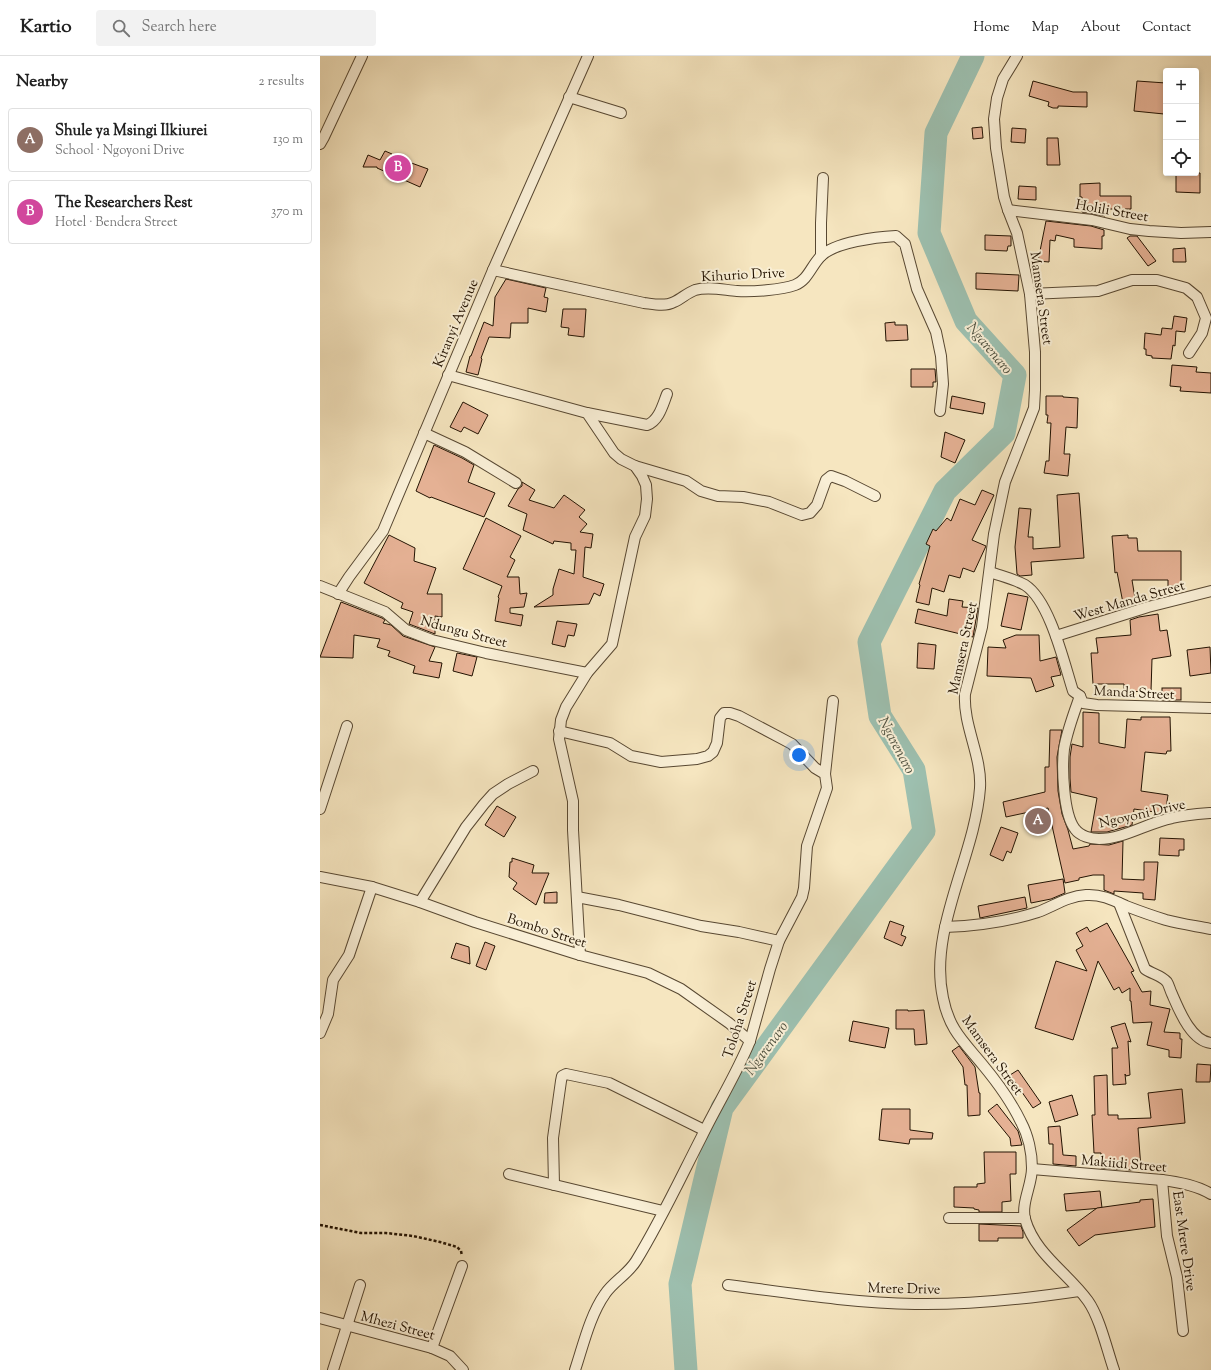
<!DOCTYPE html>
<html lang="en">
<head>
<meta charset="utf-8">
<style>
	body { margin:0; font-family:"Sorts Mill Goudy",serif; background:#f2f2f2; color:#222 }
	.controls { position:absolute; right:12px; top:12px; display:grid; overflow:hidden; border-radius:4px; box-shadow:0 2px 6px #0003 }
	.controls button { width:36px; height:36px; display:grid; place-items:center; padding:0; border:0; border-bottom:1px solid #e0e0e0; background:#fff; color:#222; font:20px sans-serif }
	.you { position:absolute; left:479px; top:699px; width:14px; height:14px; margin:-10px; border:3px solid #fff; border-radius:50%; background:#1a73e8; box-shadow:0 0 0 6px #1a73e833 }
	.badge { display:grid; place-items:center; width:26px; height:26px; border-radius:50%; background:#2563eb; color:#fff; font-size:13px; font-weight:700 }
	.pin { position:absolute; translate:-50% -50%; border:2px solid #fff; box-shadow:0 1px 4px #0006 }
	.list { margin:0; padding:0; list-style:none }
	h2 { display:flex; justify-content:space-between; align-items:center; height:52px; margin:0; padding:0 16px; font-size:17px }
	h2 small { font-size:13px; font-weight:400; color:#767676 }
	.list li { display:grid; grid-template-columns:26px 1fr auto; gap:12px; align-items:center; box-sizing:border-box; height:64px; margin:0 8px 8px; padding:0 8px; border:1px solid #e0e0e0; border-radius:4px }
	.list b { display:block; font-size:15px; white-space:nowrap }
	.list p { margin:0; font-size:13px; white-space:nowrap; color:#767676 }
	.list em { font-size:13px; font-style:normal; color:#767676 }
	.icon { flex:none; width:22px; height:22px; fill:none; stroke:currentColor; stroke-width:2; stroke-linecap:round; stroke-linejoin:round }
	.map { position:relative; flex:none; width:891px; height:1314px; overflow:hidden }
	header { display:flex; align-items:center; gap:24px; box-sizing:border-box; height:56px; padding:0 20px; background:#fff; border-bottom:1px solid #e0e0e0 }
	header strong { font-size:19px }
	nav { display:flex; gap:22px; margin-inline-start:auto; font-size:14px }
	.search { width:280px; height:36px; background:#f2f2f2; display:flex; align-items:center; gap:10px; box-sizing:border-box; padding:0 14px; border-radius:4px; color:#767676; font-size:15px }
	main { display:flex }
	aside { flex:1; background:#fff }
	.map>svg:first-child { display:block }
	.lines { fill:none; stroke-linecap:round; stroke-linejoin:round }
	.river { stroke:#9dc0b0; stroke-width:23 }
	.building { fill:#e5b194; stroke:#231302 }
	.street-casing { stroke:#584832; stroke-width:12 }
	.path { stroke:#231302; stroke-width:2.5; stroke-dasharray:3 2; stroke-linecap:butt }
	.street { stroke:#f9efd6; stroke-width:10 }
	.labels { text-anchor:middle; stroke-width:4; stroke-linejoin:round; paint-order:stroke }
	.street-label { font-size:14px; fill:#231302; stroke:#f9efd6 }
	.water-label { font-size:15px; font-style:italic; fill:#4e503f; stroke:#f9efd6 }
</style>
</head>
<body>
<header>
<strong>Kartio</strong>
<div class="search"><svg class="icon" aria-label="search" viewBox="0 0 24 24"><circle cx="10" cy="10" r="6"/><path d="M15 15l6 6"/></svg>Search here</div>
<nav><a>Home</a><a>Map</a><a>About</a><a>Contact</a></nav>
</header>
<main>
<aside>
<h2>Nearby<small>2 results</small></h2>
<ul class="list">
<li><span class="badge" style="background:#8d6e63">A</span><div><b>Shule ya Msingi Ilkiurei</b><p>School · Ngoyoni Drive</p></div><em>130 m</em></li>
<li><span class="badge" style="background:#d1479c">B</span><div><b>The Researchers Rest</b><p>Hotel · Bendera Street</p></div><em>370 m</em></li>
</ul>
</aside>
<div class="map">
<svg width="891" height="1314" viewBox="0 0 891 1314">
	<rect width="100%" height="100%" fill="#f6e6c0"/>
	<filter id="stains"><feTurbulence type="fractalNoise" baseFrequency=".005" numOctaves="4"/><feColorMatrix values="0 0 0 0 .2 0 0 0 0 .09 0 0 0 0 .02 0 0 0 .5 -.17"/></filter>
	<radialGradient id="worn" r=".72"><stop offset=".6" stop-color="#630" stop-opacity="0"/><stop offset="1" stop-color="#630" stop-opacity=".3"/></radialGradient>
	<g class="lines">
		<polyline class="river" points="366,1314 360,1228 402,1052 604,775 594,714 560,660 549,586 625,435 684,377 695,319 646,265 609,177 616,77 653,0"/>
	</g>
	<g class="building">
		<polygon points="713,25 753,36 767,36 767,51 738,50 738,52 733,52 728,50 729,46 709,40"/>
		<polygon points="817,25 846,27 844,58 814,55"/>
		<polygon points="662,71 663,82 653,83 652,72"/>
		<polygon points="692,72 706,73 705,87 691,86"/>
		<polygon points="727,82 738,82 740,109 727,109"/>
		<polygon points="65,95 72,98 72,100 108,113 100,131 57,112 57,111 43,111 48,99 60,104"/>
		<polygon points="856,117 880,117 880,137 856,136"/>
		<polygon points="780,127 780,140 811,140 811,153 786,153 785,160 762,156 762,141 760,141 760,128"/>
		<polygon points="699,130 716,131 716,144 698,143"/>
		<polygon points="726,165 771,170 784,174 784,180 782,180 782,193 754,191 754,183 736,179 735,185 730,184 729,206 718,205"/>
		<polygon points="665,179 691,180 691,190 688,190 687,195 665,194"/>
		<polygon points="810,180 817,180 836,205 828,210 807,182"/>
		<polygon points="865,192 866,206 853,206 853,193"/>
		<polygon points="656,217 699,219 698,235 656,233"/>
		<polygon points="186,223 226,232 224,241 228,242 226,256 208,252 208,267 191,267 190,282 169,281 161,302 162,303 158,319 146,316 150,300 151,300 164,266 173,270 175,241"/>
		<polygon points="243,253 266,253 264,281 248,279 249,272 241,271"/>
		<polygon points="854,260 867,262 865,276 856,275 855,290 853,289 851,303 832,302 832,300 826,299 826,293 824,293 825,277 841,279 842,272 852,273"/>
		<polygon points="575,266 575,269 587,269 588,284 566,285 565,267"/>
		<polygon points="852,309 877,311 876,316 891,317 891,337 860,335 861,331 850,330"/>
		<polygon points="591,313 615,313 616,326 613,326 613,331 591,331"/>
		<polygon points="632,340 665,347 663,358 630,352"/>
		<polygon points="726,340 743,340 743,341 758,342 757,372 746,371 744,398 750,398 748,420 724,417 726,405 729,405 731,367 727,367 728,359 726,359"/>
		<polygon points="143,346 168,359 158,378 144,371 141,376 130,371"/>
		<polygon points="625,376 645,384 635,407 621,401"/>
		<polygon points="114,389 142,402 154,409 148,426 175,437 164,461 111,441 110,442 96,435"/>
		<polygon points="202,426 215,434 209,444 234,452 244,439 265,454 259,461 267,468 260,476 273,478 271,492 265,491 263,521 284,528 280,540 274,537 269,548 214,551 233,539 233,533 239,513 254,518 256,494 251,494 251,487 234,485 233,488 203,474 207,458 188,450 198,433 202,430"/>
		<polygon points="662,434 674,439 652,484 666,490 654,516 643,512 640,522 629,519 624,536 612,532 609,549 596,546 600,529 599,528 610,490 606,488 613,473 616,475 627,462 631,465 640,443 655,449"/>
		<polygon points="759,437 764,502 711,506 712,519 700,520 697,518 695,491 699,452 711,453 708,481 713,481 713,493 740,491 737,439"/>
		<polygon points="166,462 201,480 190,501 195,504 187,521 199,521 200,538 207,537 204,551 190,552 190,557 203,559 201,570 175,565 179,542 178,541 182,530 143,513"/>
		<polygon points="69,479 95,492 94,505 116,512 107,538 122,538 122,561 115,560 115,578 89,568 93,556 81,552 83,547 44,527"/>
		<polygon points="808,479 808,482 817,482 818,495 861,495 861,530 848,530 848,524 812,524 816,548 808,550 808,546 803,547 797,516 795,517 792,480"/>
		<polygon points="688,537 708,541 701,574 681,570"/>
		<polygon points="629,543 643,545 642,551 658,552 653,581 595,567 598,553 627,560"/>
		<polygon points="21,546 62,562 65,564 63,567 71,569 83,580 115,591 109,605 122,607 119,622 93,617 95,610 68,600 70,595 57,591 60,583 34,579 33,602 0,601"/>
		<polygon points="838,558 840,575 847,574 851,600 832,603 831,635 804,636 804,628 773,628 771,597 778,597 776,582 811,579 810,564 819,561"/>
		<polygon points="237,565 257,568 254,580 248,579 245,591 232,588"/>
		<polygon points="696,579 719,579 720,605 736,601 741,619 731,621 734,630 716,636 711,622 667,620 668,591 686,592 683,584"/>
		<polygon points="598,587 616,589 614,613 597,612"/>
		<polygon points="890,591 891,617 870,620 867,594"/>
		<polygon points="137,597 157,601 152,620 133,615"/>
		<rect x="842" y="632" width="19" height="12"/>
		<polygon points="763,656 779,657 779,687 805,692 807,663 821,664 821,661 850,661 851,695 847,695 846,698 825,696 821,735 848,739 846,752 843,751 842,757 814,753 812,769 787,776 771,776 777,742 751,736 750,722 750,701 752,688 763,691"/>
		<polygon points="730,674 742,674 737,701 738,735 742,758 748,774 753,793 769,790 770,788 789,789 803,785 802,823 824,824 824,806 838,806 835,844 823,843 823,837 794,835 794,838 784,834 784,819 773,819 759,822 759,824 745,827 728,752 686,761 683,746 725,736 725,711 729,711"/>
		<polygon points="177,750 196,761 184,781 165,769"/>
		<polygon points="681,771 698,777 691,797 687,795 683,805 670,799"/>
		<polygon points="840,782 864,783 864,794 859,794 859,800 839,799"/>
		<polygon points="192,802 214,809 212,817 229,817 216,849 193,833 197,827 189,821 190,806 192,806"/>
		<polygon points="743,823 745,837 731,843 711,847 708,829"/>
		<polygon points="237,836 237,847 224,847 225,837"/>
		<polygon points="705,841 707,852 660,862 658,850"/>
		<polygon points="570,865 584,870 581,879 586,881 582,890 564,882"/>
		<polygon points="787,867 814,915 811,916 822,936 831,935 830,949 850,953 844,976 860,977 860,983 862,983 861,1002 849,1001 849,994 827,989 832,966 813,967 811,945 810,945 810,932 802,937 799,931 794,934 778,905 753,984 715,972 736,905 767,915 756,894 763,890 756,877 767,871 770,876"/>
		<polygon points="165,886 175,890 166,914 156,910"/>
		<polygon points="136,887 149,891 150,908 131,902"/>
		<polygon points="576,954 588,954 588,955 604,954 607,988 595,989 594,973 576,973"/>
		<polygon points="533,965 569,972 565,992 529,985"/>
		<polygon points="805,967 811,986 808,985 810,1019 806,1020 805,1018 806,1028 793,1029 792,992 798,992 791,971"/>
		<polygon points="639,990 655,1011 659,1037 660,1037 660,1059 648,1060 647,1029 645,1029 643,1011 632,995"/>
		<polygon points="877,1008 891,1009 890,1026 876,1026"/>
		<polygon points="698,1014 721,1047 713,1052 690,1019"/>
		<polygon points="787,1019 788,1059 798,1059 798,1063 831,1062 828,1037 862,1033 865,1067 818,1072 821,1113 811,1114 781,1112 781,1097 774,1097 772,1059 775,1059 774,1020"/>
		<polygon points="752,1039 758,1059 735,1066 729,1046"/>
		<polygon points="677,1048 698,1075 702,1089 691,1090 690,1082 668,1055"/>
		<polygon points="562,1053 590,1053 590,1074 613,1077 612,1083 590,1083 589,1088 559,1084"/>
		<polygon points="740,1070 743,1099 756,1100 756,1110 733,1108 733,1088 729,1088 728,1071"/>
		<polygon points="664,1096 696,1096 696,1118 690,1118 691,1145 682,1146 682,1156 659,1156 659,1154 654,1153 654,1152 634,1151 634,1131 657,1131 657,1128 665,1127"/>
		<polygon points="780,1135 782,1152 746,1155 744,1138"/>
		<polygon points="833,1143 835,1171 775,1179 759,1190 747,1174 777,1152 820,1146 820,1144"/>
		<polygon points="659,1168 701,1170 703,1176 703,1182 678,1182 678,1185 659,1185"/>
	</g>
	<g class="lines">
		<defs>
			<g id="street">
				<path d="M697,0l-14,23 -6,19 -3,21 2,29 8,49 4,13 9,23 13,61 5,58v38l-1,18 -29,74 -11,52 -12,93 -17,67c-2,32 17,62 15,94 -5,69 -52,141 -37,210 6,31 20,43 39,66 15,18 29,37 39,58 7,13 11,31 11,46 0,17 -11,35 -7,51 10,35 43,54 63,82 12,17 19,49 26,69"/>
				<polyline points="249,41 301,57"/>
				<polyline points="0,88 4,81 42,0"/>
				<polyline points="688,154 772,164 810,173 829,175 861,177 891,176"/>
				<polyline points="501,200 501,167 503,122"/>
				<path d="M173,214l151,33c9,1 21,4 30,-1 7,-3 13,-9 21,-12 13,-4 29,0 42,1 14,1 45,-1 58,-6 13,-5 16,-19 26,-29 14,-14 56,-19 75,-20l9,8 12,45 19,43 5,24 2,28 -3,27"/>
				<polyline points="710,238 778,235 812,224 837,224 866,232 877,241 886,262 882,277 869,297"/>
				<polyline points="128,319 267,357 294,397 301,403 315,410 322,420 326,429 327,443 325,460 315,481 292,588 267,617 246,651 241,664 239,683 253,745 253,774 260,899"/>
				<path d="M267,357l60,12c12,-4 16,-21 20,-31"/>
				<polyline points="104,377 145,396 196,427"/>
				<polyline points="315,410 366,425 381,435 398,440 423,441 449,446 482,459 490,457 497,449 506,424 511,420 525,425 555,440"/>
				<path d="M670,516c11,4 24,7 35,13 25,16 39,78 48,106l7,5 3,7 14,2 114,3"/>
				<polyline points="0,530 65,556 86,574 112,584 166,597 267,617"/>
				<polyline points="18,538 29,521 63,475 173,214 268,0"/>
				<polyline points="736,580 828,551 891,535"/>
				<path d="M760,640c-6,17 -13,35 -16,53 -2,18 -1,65 11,80 5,7 16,10 24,10 25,0 48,-16 73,-21 12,-3 26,-4 39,-5"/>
				<path d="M239,675l51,12 21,13 30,6 36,-3 11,-3 5,-4 4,-9 3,-25 4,-5h6l9,3 53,28 23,24 10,6 2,14 -20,58 -3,42 -2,9 -23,44 -9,28 -20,72c-14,34 -33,64 -49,97 -21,41 -41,84 -65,123 -8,13 -23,21 -31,33 -15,21 -22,52 -30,76"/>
				<polyline points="505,718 513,645"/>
				<polyline points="0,753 27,670"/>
				<polyline points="0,821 52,831 100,846 155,866 260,899 328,917 361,933 409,967 430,985"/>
				<polyline points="257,841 299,849 381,870 419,876 459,885"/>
				<polyline points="100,846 146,771 164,748 173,738 188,728 213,715"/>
				<path d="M799,847l26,66c7,5 16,6 22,13 2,3 3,8 5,12 7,16 19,47 39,49"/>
				<path d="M625,871c32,-1 62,-5 93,-15 16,-6 30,-16 48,-17 15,-1 27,5 40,11 13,5 27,10 40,14 15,4 30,6 45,9"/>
				<polyline points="0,977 8,958 13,924 29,899 52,831"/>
				<path d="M712,1113l130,11c17,2 34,5 49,14"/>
				<polyline points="189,1118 343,1155"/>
				<polyline points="842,1124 847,1180 857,1221 863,1275"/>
				<polyline points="234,1129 233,1082 241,1025 242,1020 246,1018 289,1027 384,1074"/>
				<polyline points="629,1162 705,1162"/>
				<path d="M408,1229c62,8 125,18 187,19 55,1 110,-5 164,-13"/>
				<polyline points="0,1262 112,1292 130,1300 143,1314"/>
				<polyline points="112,1292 142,1210"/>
				<polyline points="13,1314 40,1229"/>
			</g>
		</defs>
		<use href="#street" class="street-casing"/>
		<polyline class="path" points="0,1169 41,1177 66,1177 93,1180 120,1186 137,1191 141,1195 142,1200"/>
		<use href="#street" class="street"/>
	</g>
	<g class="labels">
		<g class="street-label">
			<text transform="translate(792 154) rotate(10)" y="5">Holili Street</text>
			<text transform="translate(423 218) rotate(-3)" y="5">Kihurio Drive</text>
			<text transform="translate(722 242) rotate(82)" y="5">Mamsera Street</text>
			<text transform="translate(135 267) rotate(-67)" y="5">Kiranyi Avenue</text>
			<text transform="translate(809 544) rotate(-16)" y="5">West Manda Street</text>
			<text transform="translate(144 575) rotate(15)" y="5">Ndungu Street</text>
			<text transform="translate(642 592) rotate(-78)" y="5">Mamsera Street</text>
			<text transform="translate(814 636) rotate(3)" y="5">Manda Street</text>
			<text transform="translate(822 757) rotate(-13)" y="5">Ngoyoni Drive</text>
			<text transform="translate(227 874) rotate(18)" y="5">Bombo Street</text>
			<text transform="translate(419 963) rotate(-72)" y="5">Toloha Street</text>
			<text transform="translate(673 999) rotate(54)" y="5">Mamsera Street</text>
			<text transform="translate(804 1107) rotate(5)" y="5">Makiidi Street</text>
			<text transform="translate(865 1185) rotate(82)" y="5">East Mrere Drive</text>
			<text transform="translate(584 1232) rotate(1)" y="5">Mrere Drive</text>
			<text transform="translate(78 1269) rotate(15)" y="5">Mhezi Street</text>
		</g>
		<g class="water-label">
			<text transform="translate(670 292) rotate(50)" y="5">Ngarenaro</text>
			<text transform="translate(577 689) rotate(62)" y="5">Ngarenaro</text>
			<text transform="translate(446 992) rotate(-54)" y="5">Ngarenaro</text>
		</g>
	</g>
	<rect width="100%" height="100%" filter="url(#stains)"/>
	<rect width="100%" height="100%" fill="url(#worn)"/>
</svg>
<div class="controls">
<button>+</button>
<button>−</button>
<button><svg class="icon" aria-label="locate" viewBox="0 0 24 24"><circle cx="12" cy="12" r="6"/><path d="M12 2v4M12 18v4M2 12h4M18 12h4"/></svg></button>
</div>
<div class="you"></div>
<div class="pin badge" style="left:718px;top:765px;background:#8d6e63">A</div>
<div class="pin badge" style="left:78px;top:112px;background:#d1479c">B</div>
</div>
</main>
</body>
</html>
